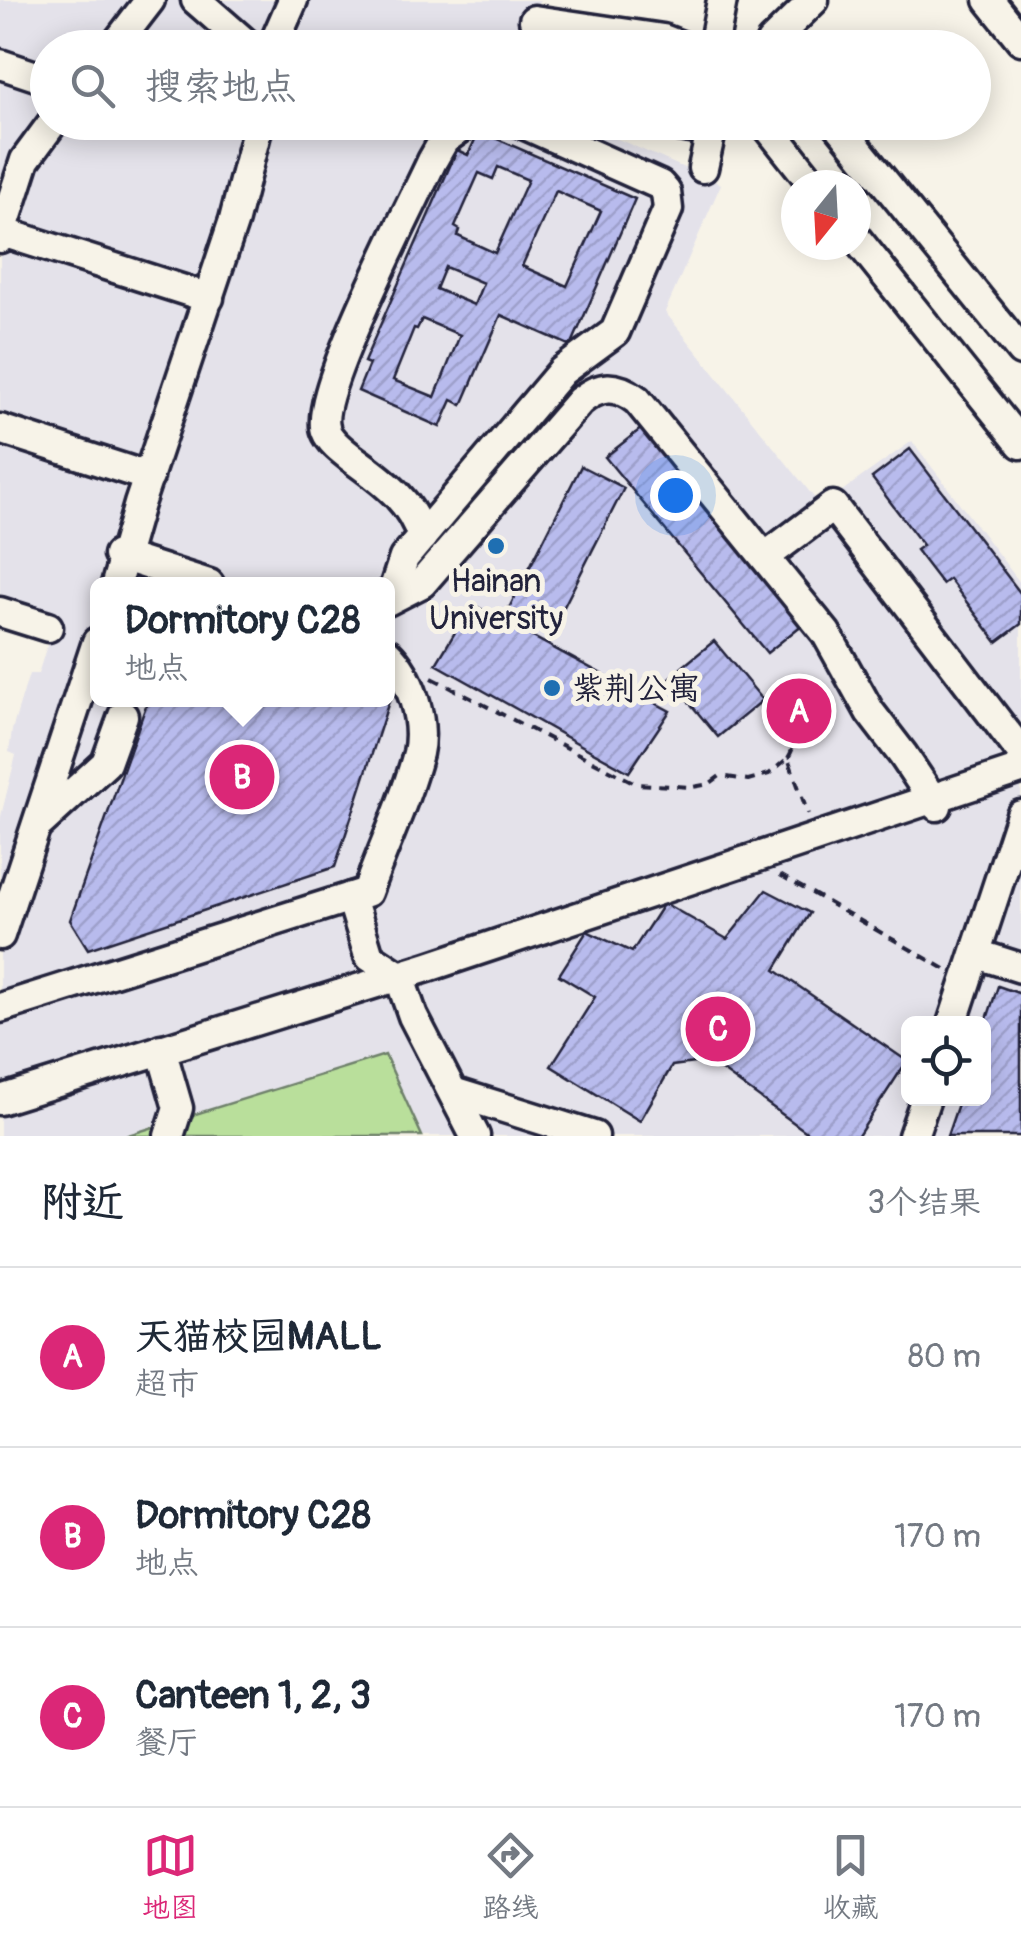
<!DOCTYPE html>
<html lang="zh">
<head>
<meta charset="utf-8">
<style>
	body { margin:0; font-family:Pangolin,"LXGW WenKai TC",sans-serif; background:#f2f2f3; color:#1f2937 }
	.controls { position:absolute; right:30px; bottom:30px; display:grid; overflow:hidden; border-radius:15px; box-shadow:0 5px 25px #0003 }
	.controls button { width:90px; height:90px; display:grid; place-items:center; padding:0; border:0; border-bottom:2px solid #e0e1e3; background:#fff; color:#1f2937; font:50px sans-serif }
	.compass { position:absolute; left:781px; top:170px; width:90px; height:90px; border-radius:50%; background:#fff; box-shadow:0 5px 25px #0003; rotate:198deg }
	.you { position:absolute; left:675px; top:495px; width:35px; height:35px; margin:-25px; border:8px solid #fff; border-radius:50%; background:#1a73e8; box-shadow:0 0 0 15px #1a73e833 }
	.badge { display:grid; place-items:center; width:65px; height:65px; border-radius:50%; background:#db2777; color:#fff; font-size:32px; font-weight:700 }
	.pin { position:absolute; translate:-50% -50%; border:5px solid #fff; box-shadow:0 2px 10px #0006 }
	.popup { position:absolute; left:90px; top:577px; width:305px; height:130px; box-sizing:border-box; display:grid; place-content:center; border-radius:15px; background:#fff; filter:drop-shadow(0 2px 8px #0005); font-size:32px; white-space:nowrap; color:#747a83 }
	.popup b { font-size:38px; color:#1f2937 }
	.popup::after { content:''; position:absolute; left:50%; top:100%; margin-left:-20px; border:20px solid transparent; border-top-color:#fff }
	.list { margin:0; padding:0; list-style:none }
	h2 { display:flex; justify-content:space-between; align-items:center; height:130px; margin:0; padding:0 40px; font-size:42px }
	h2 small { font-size:32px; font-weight:400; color:#747a83 }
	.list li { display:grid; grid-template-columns:65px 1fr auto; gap:30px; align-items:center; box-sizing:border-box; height:180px; padding:0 40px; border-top:2px solid #e0e1e3 }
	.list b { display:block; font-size:38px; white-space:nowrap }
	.list p { margin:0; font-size:32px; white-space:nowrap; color:#747a83 }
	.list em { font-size:32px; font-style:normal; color:#747a83 }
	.icon { flex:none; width:55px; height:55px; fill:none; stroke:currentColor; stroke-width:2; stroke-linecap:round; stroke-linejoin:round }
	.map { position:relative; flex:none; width:1021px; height:1136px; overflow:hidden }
	.search { position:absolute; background:#fff; box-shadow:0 5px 25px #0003; left:30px; right:30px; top:30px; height:110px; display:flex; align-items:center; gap:25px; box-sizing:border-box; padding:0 35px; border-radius:55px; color:#747a83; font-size:38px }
	.sheet { height:670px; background:#fff }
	nav { display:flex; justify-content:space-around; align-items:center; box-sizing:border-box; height:140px; border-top:2px solid #e0e1e3; background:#fff; font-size:28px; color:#747a83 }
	nav a { display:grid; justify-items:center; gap:5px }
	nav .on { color:#db2777 }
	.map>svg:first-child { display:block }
	.built { fill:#e4e2ea; fill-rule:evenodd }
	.green { fill:#b9df9b; stroke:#6e806b; stroke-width:2.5 }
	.building { fill:url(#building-hatch); stroke:#22223b; stroke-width:2.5; fill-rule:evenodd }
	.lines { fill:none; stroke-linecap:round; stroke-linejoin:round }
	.minor-casing { stroke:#22223b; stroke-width:35 }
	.path { stroke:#22223b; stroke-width:4; stroke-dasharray:10 8; stroke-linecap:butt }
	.minor { stroke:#f7f3e8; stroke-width:28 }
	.poi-dot { fill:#1f6fb2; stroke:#f7f3e8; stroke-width:4 }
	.labels { text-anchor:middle; stroke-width:10; stroke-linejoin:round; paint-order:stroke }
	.poi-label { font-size:32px; fill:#22223b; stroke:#f7f3e8 }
</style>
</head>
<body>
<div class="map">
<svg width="1021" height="1136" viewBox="0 0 1021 1136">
	<defs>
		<pattern id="building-hatch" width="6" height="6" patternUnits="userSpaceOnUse" patternTransform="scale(2.5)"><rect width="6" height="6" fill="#b8bbed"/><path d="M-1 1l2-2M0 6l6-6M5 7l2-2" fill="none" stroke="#9ea0cc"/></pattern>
	</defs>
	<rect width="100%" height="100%" fill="#f7f3e8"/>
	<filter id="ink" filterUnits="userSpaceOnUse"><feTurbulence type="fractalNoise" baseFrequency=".01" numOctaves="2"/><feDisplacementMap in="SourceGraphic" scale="20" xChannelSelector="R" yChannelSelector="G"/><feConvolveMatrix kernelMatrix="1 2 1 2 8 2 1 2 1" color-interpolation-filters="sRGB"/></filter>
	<g filter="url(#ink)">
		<path class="built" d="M0,0h540l-34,47 -458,1v74l533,1 140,61 -56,128 156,194 91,-65 109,143v552h-1021v-316l16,-65 -7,-3 3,-22 17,-56h9l13,-41 -51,-17zM97,584h290v116h-290zM908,1024h76v74h-76z"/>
		<polygon class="green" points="385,1055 422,1136 125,1136"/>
		<g class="building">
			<path d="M479,131l156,68 -64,147 -70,-31 -39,90 -10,-5 -12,27 -82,-36 11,-27 -5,-2 93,-212 11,5zM498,167l30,13 -33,73 -37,-17 2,-6 -5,-3 24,-54 14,6zM556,191l45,20 -34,75 -45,-20zM445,267l38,16 -9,22 -38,-16zM422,319l38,16 -25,62 -42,-17 21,-52 3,1z"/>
			<polygon points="647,424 808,620 767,653 605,457"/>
			<polygon points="910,449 1021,594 1021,624 997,642 949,579 942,584 916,550 923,545 872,478"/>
			<polygon points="581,466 624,488 549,636 506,614"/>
			<polygon points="472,604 670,711 629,772 436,664"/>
			<polygon points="714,641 763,700 718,737 669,678"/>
			<polygon points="387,684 394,686 335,867 88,949 70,920 148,700 387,700"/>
			<polygon points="766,890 810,913 775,970 907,1061 858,1136 812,1136 709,1061 672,1066 640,1121 551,1066 595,997 559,975 587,931 632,952 664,903 727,939"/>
			<polygon points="998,986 1021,994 1021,1136 947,1136 960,1098 984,1098 984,1028"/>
		</g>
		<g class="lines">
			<defs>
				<g id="minor">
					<polyline points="196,0 251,48"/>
					<polyline points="989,0 1021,40"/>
					<polyline points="534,20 663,39 686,48"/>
					<polyline points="113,48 150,0"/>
					<polyline points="272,48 293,0"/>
					<polyline points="713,48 722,0"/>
					<polyline points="776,48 771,42 814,0"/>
					<polyline points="0,64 48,80"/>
					<polyline points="657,122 712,132"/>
					<polyline points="764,122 814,185"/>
					<polyline points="836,122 1021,351"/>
					<polyline points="703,168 713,122"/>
					<polyline points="2,232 209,298"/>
					<polyline points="0,238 25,160 53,122"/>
					<polyline points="856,238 1021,444"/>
					<polyline points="0,429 149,477"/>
					<path d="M422,537c-12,-38 -38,-55 -69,-78 -9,-7 -23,-17 -27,-28 -14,-35 86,-226 106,-270l12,-21 25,-18"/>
					<polyline points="118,555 209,584"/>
					<polyline points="765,557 833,506 1021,752"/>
					<polyline points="116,584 139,504 234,220 259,122"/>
					<polyline points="391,597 404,558 562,371 615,332 668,209 666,192 660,185 519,122"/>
					<path d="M387,601l35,-18 158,-182c20,-16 36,-17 57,-1l189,233 44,79 33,43 34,51"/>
					<polyline points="0,612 48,627"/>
					<polyline points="37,826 106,763 123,716"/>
					<polyline points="351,897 369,956 399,976 413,1016 475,1136"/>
					<polyline points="0,935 97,642"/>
					<polyline points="977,954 1021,968"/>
					<path d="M0,1008l367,-116c16,-45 39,-92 51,-139 7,-32 -7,-77 -31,-100"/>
					<polyline points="952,1024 1021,815"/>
					<polyline points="161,1049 178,1108 169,1136"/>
					<polyline points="453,1092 594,1136"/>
					<polyline points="0,1100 428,967 1021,769"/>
					<polyline points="913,1136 926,1098"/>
				</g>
			</defs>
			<use href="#minor" class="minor-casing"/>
			<g class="path">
				<polyline points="432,678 637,784 693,787 709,784 720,776 748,780 769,774 788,758 808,814"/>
				<path d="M788,758c17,-29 2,-52 40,-70"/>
				<polyline points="780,875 945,969"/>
			</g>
			<use href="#minor" class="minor"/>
		</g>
	</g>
	<g class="poi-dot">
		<circle cx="496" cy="546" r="10"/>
		<circle cx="552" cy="688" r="10"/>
	</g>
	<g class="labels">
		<g class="poi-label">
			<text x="496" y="592">Hainan<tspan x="496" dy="37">University</tspan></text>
			<text x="572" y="699" text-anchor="start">紫荆公寓</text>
		</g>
	</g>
</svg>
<div class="controls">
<button><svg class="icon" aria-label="locate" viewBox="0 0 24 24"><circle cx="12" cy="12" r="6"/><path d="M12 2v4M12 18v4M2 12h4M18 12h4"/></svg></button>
</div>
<svg class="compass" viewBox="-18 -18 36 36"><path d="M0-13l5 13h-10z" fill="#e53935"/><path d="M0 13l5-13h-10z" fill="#747a83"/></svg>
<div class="you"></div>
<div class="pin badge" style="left:799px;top:711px">A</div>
<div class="pin badge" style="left:242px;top:777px">B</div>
<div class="popup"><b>Dormitory C28</b>地点</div>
<div class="pin badge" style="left:718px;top:1029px">C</div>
<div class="search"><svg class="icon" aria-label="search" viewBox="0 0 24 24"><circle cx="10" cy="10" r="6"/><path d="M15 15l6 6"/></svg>搜索地点</div>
</div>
<section class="sheet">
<h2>附近<small>3个结果</small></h2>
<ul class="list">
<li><span class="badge">A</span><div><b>天猫校园MALL</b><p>超市</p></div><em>80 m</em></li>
<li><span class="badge">B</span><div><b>Dormitory C28</b><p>地点</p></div><em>170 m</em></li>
<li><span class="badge">C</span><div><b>Canteen 1, 2, 3</b><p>餐厅</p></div><em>170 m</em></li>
</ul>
</section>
<nav>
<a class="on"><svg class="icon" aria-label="map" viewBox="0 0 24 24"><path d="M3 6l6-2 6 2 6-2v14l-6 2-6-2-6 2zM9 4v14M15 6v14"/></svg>地图</a>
<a><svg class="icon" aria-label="directions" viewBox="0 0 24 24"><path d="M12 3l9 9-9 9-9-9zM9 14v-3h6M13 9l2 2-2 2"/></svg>路线</a>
<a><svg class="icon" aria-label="saved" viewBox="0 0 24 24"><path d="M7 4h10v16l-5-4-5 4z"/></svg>收藏</a>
</nav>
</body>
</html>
